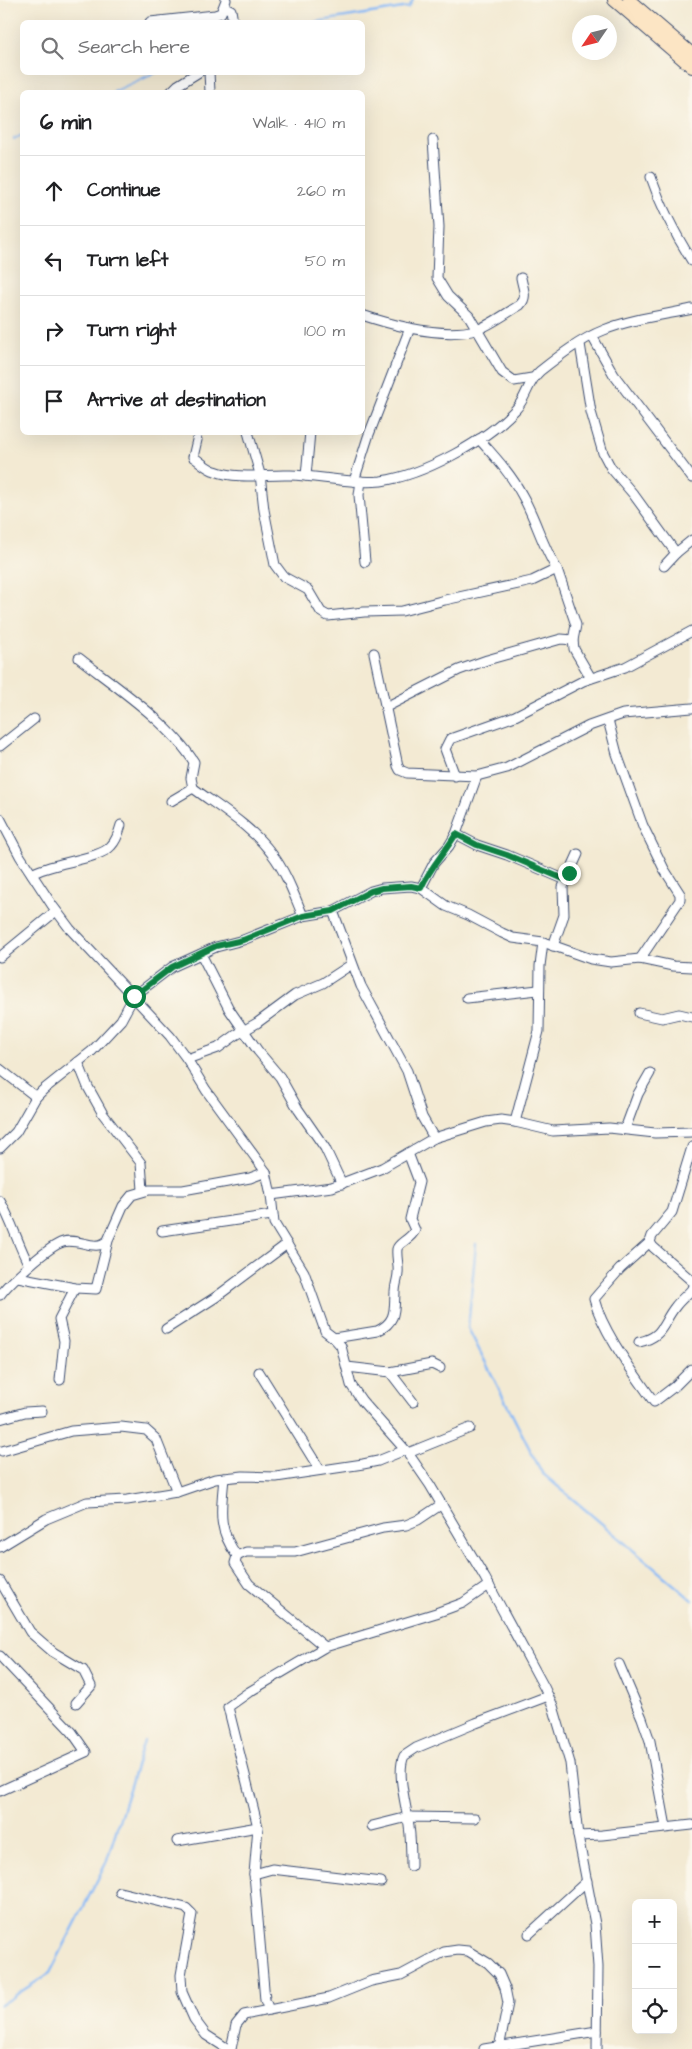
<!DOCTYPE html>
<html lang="en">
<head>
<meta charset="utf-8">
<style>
	body { margin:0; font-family:"Architects Daughter",sans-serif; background:#f2f2f2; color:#202124 }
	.controls { position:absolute; right:15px; bottom:15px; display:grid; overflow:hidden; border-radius:8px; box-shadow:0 5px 20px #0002 }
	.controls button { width:45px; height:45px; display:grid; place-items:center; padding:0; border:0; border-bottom:1px solid #e0e0e0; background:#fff; color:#202124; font:25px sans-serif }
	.compass { position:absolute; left:572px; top:15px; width:45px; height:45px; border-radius:50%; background:#fff; box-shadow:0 5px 20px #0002; rotate:235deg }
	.stop { position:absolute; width:15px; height:15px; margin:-11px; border:4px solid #0b8043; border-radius:50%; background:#fff }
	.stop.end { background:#0b8043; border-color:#fff; box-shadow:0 1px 5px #0008 }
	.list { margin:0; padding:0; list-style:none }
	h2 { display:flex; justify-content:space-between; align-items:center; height:65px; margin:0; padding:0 20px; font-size:21px }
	h2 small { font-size:16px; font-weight:400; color:#757577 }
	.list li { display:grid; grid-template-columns:32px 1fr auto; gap:15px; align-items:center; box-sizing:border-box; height:70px; padding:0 20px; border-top:1px solid #e0e0e0 }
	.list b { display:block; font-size:19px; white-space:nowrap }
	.list em { font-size:16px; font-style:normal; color:#757577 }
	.icon { flex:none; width:28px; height:28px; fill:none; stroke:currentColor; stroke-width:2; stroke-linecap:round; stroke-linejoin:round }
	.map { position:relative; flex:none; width:692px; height:2049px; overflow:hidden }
	.search { position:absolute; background:#fff; box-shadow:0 5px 20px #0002; left:20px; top:20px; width:345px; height:55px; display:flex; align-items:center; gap:12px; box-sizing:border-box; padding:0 18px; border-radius:8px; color:#757577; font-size:19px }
	.panel { position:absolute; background:#fff; box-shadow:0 5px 20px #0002; left:20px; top:90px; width:345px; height:345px; border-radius:8px }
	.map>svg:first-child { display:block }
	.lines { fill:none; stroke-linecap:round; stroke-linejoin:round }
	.stream { stroke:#8bbbf6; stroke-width:2.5 }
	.street-casing { stroke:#3b4b70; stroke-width:11 }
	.secondary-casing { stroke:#3b4b70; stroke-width:14 }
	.street { stroke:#fff; stroke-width:9 }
	.secondary { stroke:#fce5c4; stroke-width:12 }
	.route { stroke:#0b8043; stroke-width:6 }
</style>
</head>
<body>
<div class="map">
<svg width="692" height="2049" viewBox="0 0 692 2049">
	<rect width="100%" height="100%" fill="#fbf7ec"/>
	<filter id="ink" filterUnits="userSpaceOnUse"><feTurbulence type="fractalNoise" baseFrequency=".02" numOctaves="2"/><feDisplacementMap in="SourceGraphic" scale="10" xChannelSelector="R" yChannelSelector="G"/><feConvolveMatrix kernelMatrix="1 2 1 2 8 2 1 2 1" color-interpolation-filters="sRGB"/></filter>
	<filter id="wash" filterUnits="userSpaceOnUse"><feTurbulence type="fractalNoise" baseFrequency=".0096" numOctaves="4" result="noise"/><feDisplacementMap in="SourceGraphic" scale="20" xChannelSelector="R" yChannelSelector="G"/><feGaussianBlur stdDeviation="1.12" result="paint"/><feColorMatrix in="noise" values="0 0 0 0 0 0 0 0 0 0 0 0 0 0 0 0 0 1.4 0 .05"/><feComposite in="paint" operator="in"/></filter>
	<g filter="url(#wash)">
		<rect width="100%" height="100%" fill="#f3ead3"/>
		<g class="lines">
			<g class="stream">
				<polyline points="315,22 409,7 413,0"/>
				<polyline points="114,92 157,72"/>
				<polyline points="14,139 22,135"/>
				<polyline points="476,1244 468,1328 542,1473 692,1600"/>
				<polyline points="0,2005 50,1973 106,1863 144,1741"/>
			</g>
		</g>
	</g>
	<g filter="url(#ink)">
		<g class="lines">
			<defs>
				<g id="street">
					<polyline points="225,7 231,10 233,22"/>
					<polyline points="150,22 215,15 221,13 226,0"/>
					<polyline points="209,72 210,92"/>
					<polyline points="171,92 178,85 199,72"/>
					<polyline points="433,140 439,227 437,278 448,296 469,316 502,372 514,381 532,378"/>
					<path d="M651,177c10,30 24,57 41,84"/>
					<path d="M362,315c33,11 80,23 114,15 13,-4 32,-18 44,-25 8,-8 3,-16 1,-27"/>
					<polyline points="592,336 614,375 692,478"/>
					<polyline points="580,344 591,412 603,453 611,468 634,495 676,553"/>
					<path d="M248,432l12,42 4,36 11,55 9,12 24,13 13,22 7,4 36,-4 38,-1 43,-11 87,-19 25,-12c-15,-23 -21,-50 -35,-74 -11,-21 -27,-38 -43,-56"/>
					<path d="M197,440l-4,17c7,4 14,12 22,14 24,9 50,3 75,4 30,1 61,9 91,6 43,-6 105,-40 135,-72 11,-12 12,-28 24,-38 19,-15 41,-32 64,-41 26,-11 60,-15 88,-21"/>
					<polyline points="306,476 310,432"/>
					<polyline points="354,481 368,437 410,328"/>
					<polyline points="361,481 359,495 365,562"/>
					<polyline points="664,566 676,553 692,540"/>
					<polyline points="557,569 576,625 573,640 574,649 591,678"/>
					<polyline points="374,653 398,766 400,770 407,773 477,776 507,768 589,726 623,714 692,708"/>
					<path d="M79,658c37,29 90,64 115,104l-3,16 2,10"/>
					<polyline points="386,707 459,670 487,660 561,639 573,640"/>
					<polyline points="608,720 617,754 643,826 664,869 680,894 680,900 640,959"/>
					<polyline points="0,746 34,719"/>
					<polyline points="455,776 445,749 450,739 515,716 583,681 625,667 692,631"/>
					<path d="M171,801l22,-13c27,20 58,38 79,66 14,18 22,41 31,62"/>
					<polyline points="0,818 20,856 52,905 70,929 170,1036 187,1059 206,1090 266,1172 271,1195 274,1223 304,1272 325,1331 334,1338 341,1346 351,1385 362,1401 408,1453 430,1485 485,1578 544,1687 553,1706 570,1763 578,1836 595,1924 598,1967 597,2049"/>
					<polyline points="456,834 477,845 507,855 566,880"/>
					<path d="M32,874c19,-12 67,-14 79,-28 6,-6 8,-14 10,-21"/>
					<polyline points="421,888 434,863 449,846 456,834 477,776"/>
					<polyline points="333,911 361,986 407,1071 422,1117 434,1138"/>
					<polyline points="553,946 564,915 563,887 578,854"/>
					<polyline points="201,954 229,1009 258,1051 280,1077 298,1109 325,1148 342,1184"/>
					<polyline points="0,957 56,911"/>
					<polyline points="467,998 538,990"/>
					<polyline points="639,1013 662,1018 679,1014 692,1017"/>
					<polyline points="187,1059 218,1048 236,1035 257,1023 295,995 323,983 352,964"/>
					<polyline points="78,1062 88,1087 103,1114 141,1163 143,1190"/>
					<polyline points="0,1069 36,1097"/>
					<polyline points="515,1122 539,1031 540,966 543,942"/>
					<polyline points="625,1129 638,1094 650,1073"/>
					<polyline points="692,1147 672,1212 652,1236 650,1242 653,1247 692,1281"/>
					<polyline points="0,1148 16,1132 36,1097 43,1090 92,1051 121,1020 134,996 172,967 216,947 243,940 303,916 333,911 371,891 382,888 411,886 421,888 446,906 468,915 502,933 513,938 543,942 591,959 611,962 640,959 673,966 692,967"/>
					<polyline points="271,1195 332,1187 382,1168 434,1138 486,1122 501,1120 515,1122 553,1131 609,1128 655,1133 692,1132"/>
					<path d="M0,1201c12,20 18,44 29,64"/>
					<polyline points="162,1231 272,1215"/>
					<path d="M650,1242l-30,27 -26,30c9,34 40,74 60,103l21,-16 17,-17"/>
					<polyline points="18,1277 75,1288 96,1289 108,1241"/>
					<path d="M0,1295c8,-12 49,-49 63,-53 15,-5 33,11 45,-2l15,-34 9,-11 17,-5h34l67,-12 16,-6"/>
					<polyline points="166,1329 216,1297 287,1244"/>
					<path d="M334,1338l43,-7c20,-9 17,-22 18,-39 0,-7 3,-13 3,-19 1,-8 -2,-16 -1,-24 1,-6 14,-10 18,-19l-5,-11 9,-37 -11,-29"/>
					<path d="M639,1342c25,-5 23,-19 36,-35 5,-7 12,-12 17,-18"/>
					<polyline points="347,1367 390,1372 413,1402"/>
					<polyline points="259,1372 320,1470"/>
					<polyline points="390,1372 432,1364 440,1368"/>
					<polyline points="60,1380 64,1341 59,1319 75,1288"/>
					<polyline points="0,1419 25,1412 42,1411"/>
					<polyline points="2,1451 71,1431 121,1427 146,1430 156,1439 177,1492"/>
					<polyline points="408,1453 470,1428"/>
					<path d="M224,1478c-3,33 -7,50 13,78"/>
					<polyline points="0,1547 46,1519 87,1502 127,1500 177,1492 215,1479 243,1476 276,1477 363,1464 378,1461 405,1450"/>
					<polyline points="0,1581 30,1632 53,1652 83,1670 91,1686 76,1703"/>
					<polyline points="325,1647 249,1584 235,1563 237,1556 246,1552 295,1552 383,1528 406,1525 418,1520 442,1504"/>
					<polyline points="0,1656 72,1732 86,1752 0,1791"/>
					<polyline points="619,1664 642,1718 650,1741 666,1827"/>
					<polyline points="372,1826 408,1817 475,1818"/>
					<polyline points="578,1836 602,1835 692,1825"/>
					<polyline points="177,1841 258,1827"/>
					<path d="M411,1866c0,-13 0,-27 -2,-40 -2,-19 -13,-53 -5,-70l12,-8 60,-25 72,-27"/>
					<polyline points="254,1874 272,1869 381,1882"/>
					<polyline points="120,1892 186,1908 192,1914 181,1975 182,1992 194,2019 206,2035 228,2049"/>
					<polyline points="529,1934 587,1881"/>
					<polyline points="269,2010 265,2000 254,1874 258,1827 228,1707 249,1692 325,1647 436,1613 463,1603 489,1585"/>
					<polyline points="231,2049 236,2025 244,2015 329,1998 371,1981 401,1975 444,1952 458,1950 468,1951 488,1963 499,1974 505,1988 508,2003 499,2048"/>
					<polyline points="484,2049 597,2031"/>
				</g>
				<g id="secondary">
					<polyline points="614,0 692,67"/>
					<polyline points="629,0 692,54"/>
				</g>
			</defs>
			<use href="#street" class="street-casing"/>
			<use href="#secondary" class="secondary-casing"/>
			<use href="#street" class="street"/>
			<use href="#secondary" class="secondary"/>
		</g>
	</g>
	<g class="lines" filter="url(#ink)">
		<path class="route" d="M134,996l38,-29 44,-21 27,-6 60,-24 30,-5 38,-20 11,-3 29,-2 10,2c10,-22 23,-34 35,-54l21,11 30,10 59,25 3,-7"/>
	</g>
</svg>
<div class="controls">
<button>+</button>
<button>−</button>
<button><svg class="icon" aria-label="locate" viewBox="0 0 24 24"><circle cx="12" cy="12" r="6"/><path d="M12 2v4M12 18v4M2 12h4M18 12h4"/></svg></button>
</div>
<svg class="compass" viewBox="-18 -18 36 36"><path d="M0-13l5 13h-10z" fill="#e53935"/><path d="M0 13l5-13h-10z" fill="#757577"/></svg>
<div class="stop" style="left:134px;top:996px"></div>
<div class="stop end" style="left:569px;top:873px"></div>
<div class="search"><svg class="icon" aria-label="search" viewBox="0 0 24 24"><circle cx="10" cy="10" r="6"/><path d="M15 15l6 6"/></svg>Search here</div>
<section class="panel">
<h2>6 min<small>Walk · 410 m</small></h2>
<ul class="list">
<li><svg class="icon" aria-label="ahead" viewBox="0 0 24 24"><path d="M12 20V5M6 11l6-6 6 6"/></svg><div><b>Continue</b></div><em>260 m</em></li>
<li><svg class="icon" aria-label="left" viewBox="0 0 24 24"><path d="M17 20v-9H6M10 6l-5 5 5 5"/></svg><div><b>Turn left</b></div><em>50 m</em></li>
<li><svg class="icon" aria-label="right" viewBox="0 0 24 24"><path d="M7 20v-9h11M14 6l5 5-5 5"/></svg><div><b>Turn right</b></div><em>100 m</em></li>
<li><svg class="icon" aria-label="arrive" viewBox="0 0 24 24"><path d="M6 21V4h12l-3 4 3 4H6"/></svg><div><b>Arrive at destination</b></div></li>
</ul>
</section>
</div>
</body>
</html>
